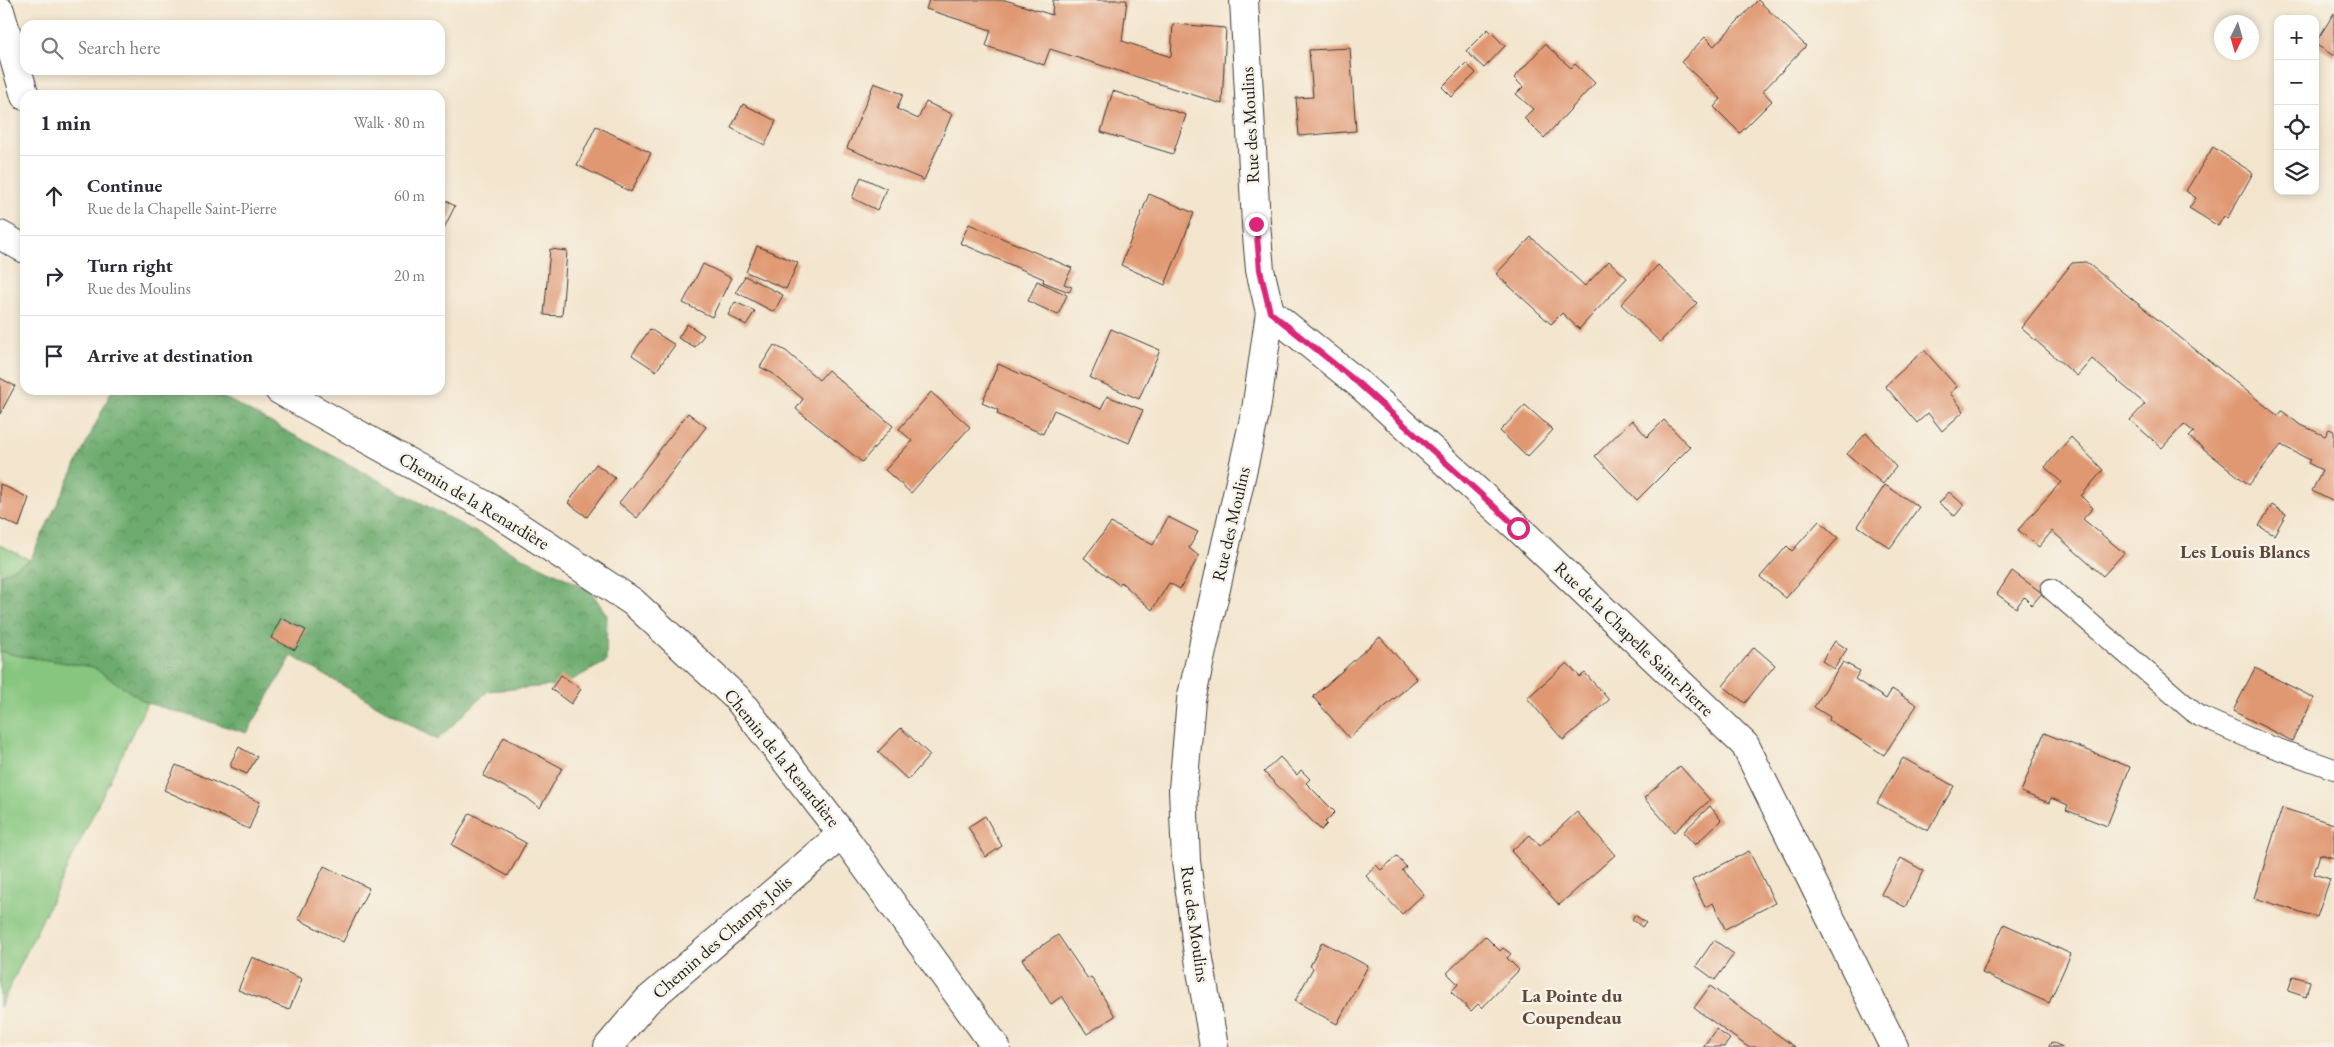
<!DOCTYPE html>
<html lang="en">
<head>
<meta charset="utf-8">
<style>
	body { margin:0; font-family:"EB Garamond",serif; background:#f2f2f3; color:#2b2b33 }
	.controls { position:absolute; right:15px; top:15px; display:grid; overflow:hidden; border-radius:10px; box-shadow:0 2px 8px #0003 }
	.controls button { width:45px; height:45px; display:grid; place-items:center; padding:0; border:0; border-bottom:1px solid #e1e1e2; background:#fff; color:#2b2b33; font:25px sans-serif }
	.compass { position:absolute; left:2214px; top:15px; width:45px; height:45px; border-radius:50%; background:#fff; box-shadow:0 2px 8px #0003; rotate:185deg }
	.stop { position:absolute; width:15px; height:15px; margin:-11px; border:4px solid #db2777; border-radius:50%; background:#fff }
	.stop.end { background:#db2777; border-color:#fff; box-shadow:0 1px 5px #0008 }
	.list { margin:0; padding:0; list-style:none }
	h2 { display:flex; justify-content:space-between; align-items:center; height:65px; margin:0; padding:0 20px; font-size:21px }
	h2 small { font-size:16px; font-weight:400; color:#7c7c81 }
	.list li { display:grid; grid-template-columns:32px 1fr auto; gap:15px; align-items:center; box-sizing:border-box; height:80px; padding:0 20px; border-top:1px solid #e1e1e2 }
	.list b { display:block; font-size:19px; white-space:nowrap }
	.list p { margin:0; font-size:16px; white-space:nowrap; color:#7c7c81 }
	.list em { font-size:16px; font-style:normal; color:#7c7c81 }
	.icon { flex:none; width:28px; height:28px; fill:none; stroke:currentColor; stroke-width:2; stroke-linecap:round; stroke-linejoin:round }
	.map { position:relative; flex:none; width:2334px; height:1047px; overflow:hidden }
	.search { position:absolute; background:#fff; box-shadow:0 2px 8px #0003; left:20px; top:20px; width:425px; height:55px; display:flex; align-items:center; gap:12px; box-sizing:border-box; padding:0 18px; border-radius:15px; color:#7c7c81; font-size:19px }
	.panel { position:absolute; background:#fff; box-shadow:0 2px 8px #0003; left:20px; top:90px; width:425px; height:305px; border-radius:15px }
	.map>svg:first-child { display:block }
	.grass { fill:#86c67e; stroke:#51714d }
	.forest { fill:url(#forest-crowns); stroke:#446444 }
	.building { fill:#e09872 }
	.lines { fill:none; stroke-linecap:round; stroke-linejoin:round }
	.lane-casing { stroke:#3c3a37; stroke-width:22 }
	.street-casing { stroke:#3c3a37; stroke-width:30 }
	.lane { stroke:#fff; stroke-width:20 }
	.street { stroke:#fff; stroke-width:28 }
	.route { stroke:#db2777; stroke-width:6 }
	.labels { text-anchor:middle; stroke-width:5; stroke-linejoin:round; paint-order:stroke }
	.street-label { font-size:18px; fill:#1c1c1c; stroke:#f7f3e8 }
	.neighbourhood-label { font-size:19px; font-weight:bold; fill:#61473a; stroke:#f7f3e8 }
</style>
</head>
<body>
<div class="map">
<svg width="2334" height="1047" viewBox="0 0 2334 1047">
	<defs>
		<pattern id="forest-crowns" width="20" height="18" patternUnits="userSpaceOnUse" patternTransform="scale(1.25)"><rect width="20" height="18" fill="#6cab6d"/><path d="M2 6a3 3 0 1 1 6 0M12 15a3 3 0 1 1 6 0" fill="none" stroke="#588a59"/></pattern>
	</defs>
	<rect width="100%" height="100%" fill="#f7f3e8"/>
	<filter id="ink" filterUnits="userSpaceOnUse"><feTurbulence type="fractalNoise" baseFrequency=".02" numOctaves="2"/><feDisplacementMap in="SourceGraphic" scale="10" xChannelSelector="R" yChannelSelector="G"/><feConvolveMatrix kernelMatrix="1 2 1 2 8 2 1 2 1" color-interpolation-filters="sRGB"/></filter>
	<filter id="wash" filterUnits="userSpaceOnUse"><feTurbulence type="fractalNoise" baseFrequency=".0096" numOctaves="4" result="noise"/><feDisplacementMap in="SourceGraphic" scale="20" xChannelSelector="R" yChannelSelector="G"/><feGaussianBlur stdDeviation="1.12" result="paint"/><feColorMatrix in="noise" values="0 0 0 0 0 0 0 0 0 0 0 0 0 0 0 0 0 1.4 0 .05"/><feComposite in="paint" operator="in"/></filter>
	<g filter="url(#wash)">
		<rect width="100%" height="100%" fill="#f3e5cd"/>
		<g class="grass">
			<polygon points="0,545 30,560 0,575"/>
			<polygon points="0,651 15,655 93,667 147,703 0,1007"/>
		</g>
		<polygon class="forest" points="112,390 210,390 526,559 590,590 607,615 606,662 562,685 488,691 437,740 292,656 247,733 147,703 93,667 15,655 0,651 0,575 30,560"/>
		<g id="blocks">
			<g class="building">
				<polygon points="929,0 1005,0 1052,15 1053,0 1127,0 1122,41 1171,57 1173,24 1226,28 1222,104 1050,49 1044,65 986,46 991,30 926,9"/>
				<polygon points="1758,0 1806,46 1763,91 1772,101 1740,133 1714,107 1721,99 1681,62 1705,37 1714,46"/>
				<polygon points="2334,13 2334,56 2315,44"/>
				<polygon points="1488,29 1505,46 1484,68 1466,51"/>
				<polygon points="1545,44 1571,68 1575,64 1595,83 1544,138 1524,118 1533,109 1516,94 1523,87 1514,78"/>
				<polygon points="1350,48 1356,131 1299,136 1296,98 1313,97 1309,50"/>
				<polygon points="1466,63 1476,73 1452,97 1442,87"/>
				<polygon points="874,83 903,94 897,109 918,119 926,102 952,114 924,180 847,148"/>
				<polygon points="1113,91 1186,115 1173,154 1101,132"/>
				<polygon points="743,104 776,121 765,145 731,128"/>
				<polygon points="596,126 651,153 631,192 577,165"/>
				<polygon points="2213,147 2253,173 2227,219 2224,216 2218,226 2189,208 2196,198 2186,191"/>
				<polygon points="861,177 887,189 877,210 852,198"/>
				<polygon points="1149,194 1194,213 1165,285 1121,265"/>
				<polygon points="440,198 455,206 440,236"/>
				<polygon points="969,224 1072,268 1064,284 1072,287 1069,292 1043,282 1044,279 960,243"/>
				<polygon points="1531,237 1585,286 1609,261 1627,278 1579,329 1562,313 1551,324 1496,274"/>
				<polygon points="757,246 798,263 786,289 746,272"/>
				<polygon points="550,249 567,251 562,316 544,315"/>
				<polygon points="2086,262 2278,416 2282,411 2299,424 2325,436 2329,429 2334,431 2334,502 2312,491 2322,470 2308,463 2310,460 2281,445 2249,485 2189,437 2194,432 2184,424 2162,448 2130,420 2145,404 2092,359 2077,376 2021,328 2072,263"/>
				<polygon points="703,264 731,278 712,317 683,303"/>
				<polygon points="1658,265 1697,303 1660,342 1621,304"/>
				<polygon points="745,276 783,295 774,312 736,292"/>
				<polygon points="1037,281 1067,295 1058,315 1028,301"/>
				<polygon points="735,302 755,311 746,325 728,315"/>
				<polygon points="687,324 704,335 695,347 678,338"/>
				<polygon points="650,329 675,345 656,371 632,355"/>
				<polygon points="1111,329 1160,350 1139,399 1090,378"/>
				<polygon points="774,345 786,351 819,380 828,370 893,426 862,462 796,409 803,399 772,373 760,367"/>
				<polygon points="1924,350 1957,387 1950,393 1964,411 1942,431 1928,413 1917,423 1885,386"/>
				<polygon points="998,364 1101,409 1107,396 1143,410 1129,443 1054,410 1043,434 997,414 998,410 982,403"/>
				<polygon points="0,378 15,386 0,414"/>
				<polygon points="931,392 970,427 911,493 885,470 912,441 899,429"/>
				<polygon points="1525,405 1553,430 1527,457 1500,431"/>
				<polygon points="688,413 706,427 637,518 619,503"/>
				<polygon points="1632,420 1647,437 1664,420 1690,447 1637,500 1595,456"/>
				<polygon points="1866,433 1896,467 1883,484 1847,454"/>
				<polygon points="2071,437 2103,470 2081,496 2093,508 2083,519 2124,553 2103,576 2052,531 2039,547 2018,530 2061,482 2045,467"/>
				<polygon points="596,464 615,478 587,517 568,503"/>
				<polygon points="0,484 29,498 19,527 0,518"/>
				<polygon points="1885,485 1919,507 1890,548 1858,526"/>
				<polygon points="1949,492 1964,505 1955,516 1939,503"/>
				<polygon points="2272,505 2286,514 2274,535 2259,526"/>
				<polygon points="1168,517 1198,532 1189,548 1199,556 1180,589 1169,583 1152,610 1121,582 1119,585 1084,558 1111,523 1153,545"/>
				<polygon points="1819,521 1838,538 1786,598 1760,577 1787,546 1792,551"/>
				<polygon points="2012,571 2042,593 2032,605 2024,597 2016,608 1997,594"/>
				<polygon points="281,618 306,630 295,650 271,638"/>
				<polygon points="1380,637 1417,679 1349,738 1313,697"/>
				<polygon points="1835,641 1847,649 1834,669 1822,661"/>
				<polygon points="1754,647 1775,665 1745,703 1723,686"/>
				<polygon points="1843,662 1860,671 1855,679 1886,699 1892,689 1917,705 1884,755 1829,720 1830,717 1814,707"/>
				<polygon points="1567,663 1580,677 1585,673 1609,700 1563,740 1527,698"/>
				<polygon points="2255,668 2314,698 2292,741 2233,711"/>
				<polygon points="561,675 581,689 571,704 551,689"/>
				<polygon points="901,728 930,755 908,780 878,752"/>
				<polygon points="2044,733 2130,767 2107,826 2066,810 2068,805 2051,798 2049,803 2021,792"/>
				<polygon points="504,737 562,768 540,808 527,798 483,776"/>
				<polygon points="239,747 257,757 247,774 231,767 231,762"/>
				<polygon points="1280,757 1297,775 1301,770 1310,779 1306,783 1335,812 1325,822 1327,824 1321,830 1264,772"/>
				<polygon points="1903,758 1954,786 1928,831 1877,803"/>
				<polygon points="176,765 260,802 249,829 164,790"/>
				<polygon points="1680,766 1710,800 1674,832 1644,798"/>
				<polygon points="1710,806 1721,820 1695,845 1683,832"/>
				<polygon points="2282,808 2334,824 2334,858 2320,854 2314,874 2330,879 2317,917 2254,898"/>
				<polygon points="1577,812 1615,855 1559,905 1511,851 1530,835 1540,846"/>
				<polygon points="470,813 526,843 508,876 452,845"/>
				<polygon points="985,816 1002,846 986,857 968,827"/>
				<polygon points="1749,851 1775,903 1725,929 1713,903 1705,907 1692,880"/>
				<polygon points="1397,856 1406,867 1402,870 1424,894 1402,914 1366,876 1376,865 1381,870"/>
				<polygon points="1901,858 1924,871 1905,907 1881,894"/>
				<polygon points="324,866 369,888 343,942 298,919"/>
				<polygon points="1635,915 1646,923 1642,927 1632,919"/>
				<polygon points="2004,924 2071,954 2049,1003 1982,973"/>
				<polygon points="1058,935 1088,979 1091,977 1115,1016 1087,1034 1062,996 1051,1004 1022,959"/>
				<polygon points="1485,936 1500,951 1503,948 1511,954 1507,958 1519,970 1482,1008 1478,1004 1471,1011 1451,992 1458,984 1447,973"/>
				<polygon points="1714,940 1734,954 1715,980 1696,966"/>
				<polygon points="1322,942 1368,966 1337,1024 1295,1001 1313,968 1310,966"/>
				<polygon points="252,957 302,979 289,1010 238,990"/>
				<polygon points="2293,976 2310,981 2306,997 2288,991"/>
				<polygon points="1710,986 1795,1047 1748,1047 1694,1008"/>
				<polygon points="1716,1029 1730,1039 1724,1047 1703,1047"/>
				<polygon points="2051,1042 2063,1047 2049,1047"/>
			</g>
		</g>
	</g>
	<g filter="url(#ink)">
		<use href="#blocks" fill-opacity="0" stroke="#3c3a37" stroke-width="1"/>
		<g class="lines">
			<defs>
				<polyline id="lane" points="2051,589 2197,715 2256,741 2334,769"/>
				<g id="street">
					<polyline points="0,11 25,96"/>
					<polyline points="0,235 25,249"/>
					<polyline points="1270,312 1358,383 1518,528 1745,745 1894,1047"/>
					<polyline points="279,390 492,509 633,602 738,699 842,834 996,1047"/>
					<polyline points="608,1047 647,1001 842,834"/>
					<polyline points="1214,1047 1197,947 1186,861 1183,789 1191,700 1256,410 1270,312 1260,270 1256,224 1244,0"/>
				</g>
			</defs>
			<use href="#lane" class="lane-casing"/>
			<use href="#street" class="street-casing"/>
			<use href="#lane" class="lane"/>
			<use href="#street" class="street"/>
		</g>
	</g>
	<g class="lines" filter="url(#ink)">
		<polyline class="route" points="1256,224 1260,270 1270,312 1358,383 1518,528"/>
	</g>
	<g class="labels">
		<g class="street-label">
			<text transform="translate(1250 125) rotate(-93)" y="6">Rue des Moulins</text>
			<text transform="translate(474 501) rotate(31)" y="6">Chemin de la Renardière</text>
			<text transform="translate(1231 524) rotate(-77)" y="6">Rue des Moulins</text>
			<text transform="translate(1634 639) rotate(44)" y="6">Rue de la Chapelle Saint-Pierre</text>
			<text transform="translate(782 758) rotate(51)" y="6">Chemin de la Renardière</text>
			<text transform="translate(1195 924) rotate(82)" y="6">Rue des Moulins</text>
			<text transform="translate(722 937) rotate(-41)" y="6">Chemin des Champs Jolis</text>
		</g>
		<g class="neighbourhood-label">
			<text x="2245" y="558">Les Louis Blancs</text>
			<text x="1572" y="1002">La Pointe du<tspan x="1572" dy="22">Coupendeau</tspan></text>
		</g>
	</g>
</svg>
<div class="controls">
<button>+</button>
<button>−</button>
<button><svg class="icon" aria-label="locate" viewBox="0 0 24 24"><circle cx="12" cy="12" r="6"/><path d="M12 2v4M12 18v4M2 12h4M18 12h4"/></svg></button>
<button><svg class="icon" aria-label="layers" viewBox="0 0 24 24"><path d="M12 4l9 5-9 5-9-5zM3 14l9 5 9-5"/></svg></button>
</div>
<svg class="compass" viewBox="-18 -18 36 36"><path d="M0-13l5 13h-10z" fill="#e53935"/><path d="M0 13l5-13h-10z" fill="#7c7c81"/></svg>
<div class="stop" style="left:1518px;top:528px"></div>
<div class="stop end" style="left:1256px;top:224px"></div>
<div class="search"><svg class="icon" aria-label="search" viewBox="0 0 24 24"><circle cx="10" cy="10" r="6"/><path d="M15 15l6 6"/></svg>Search here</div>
<section class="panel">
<h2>1 min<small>Walk · 80 m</small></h2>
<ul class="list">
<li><svg class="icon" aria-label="ahead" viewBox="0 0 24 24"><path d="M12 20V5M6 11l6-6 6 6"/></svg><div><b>Continue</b><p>Rue de la Chapelle Saint-Pierre</p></div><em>60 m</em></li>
<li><svg class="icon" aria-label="right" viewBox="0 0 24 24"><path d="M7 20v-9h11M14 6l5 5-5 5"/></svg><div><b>Turn right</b><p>Rue des Moulins</p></div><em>20 m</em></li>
<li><svg class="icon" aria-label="arrive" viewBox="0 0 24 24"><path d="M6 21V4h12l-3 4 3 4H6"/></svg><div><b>Arrive at destination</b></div></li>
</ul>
</section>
</div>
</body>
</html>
